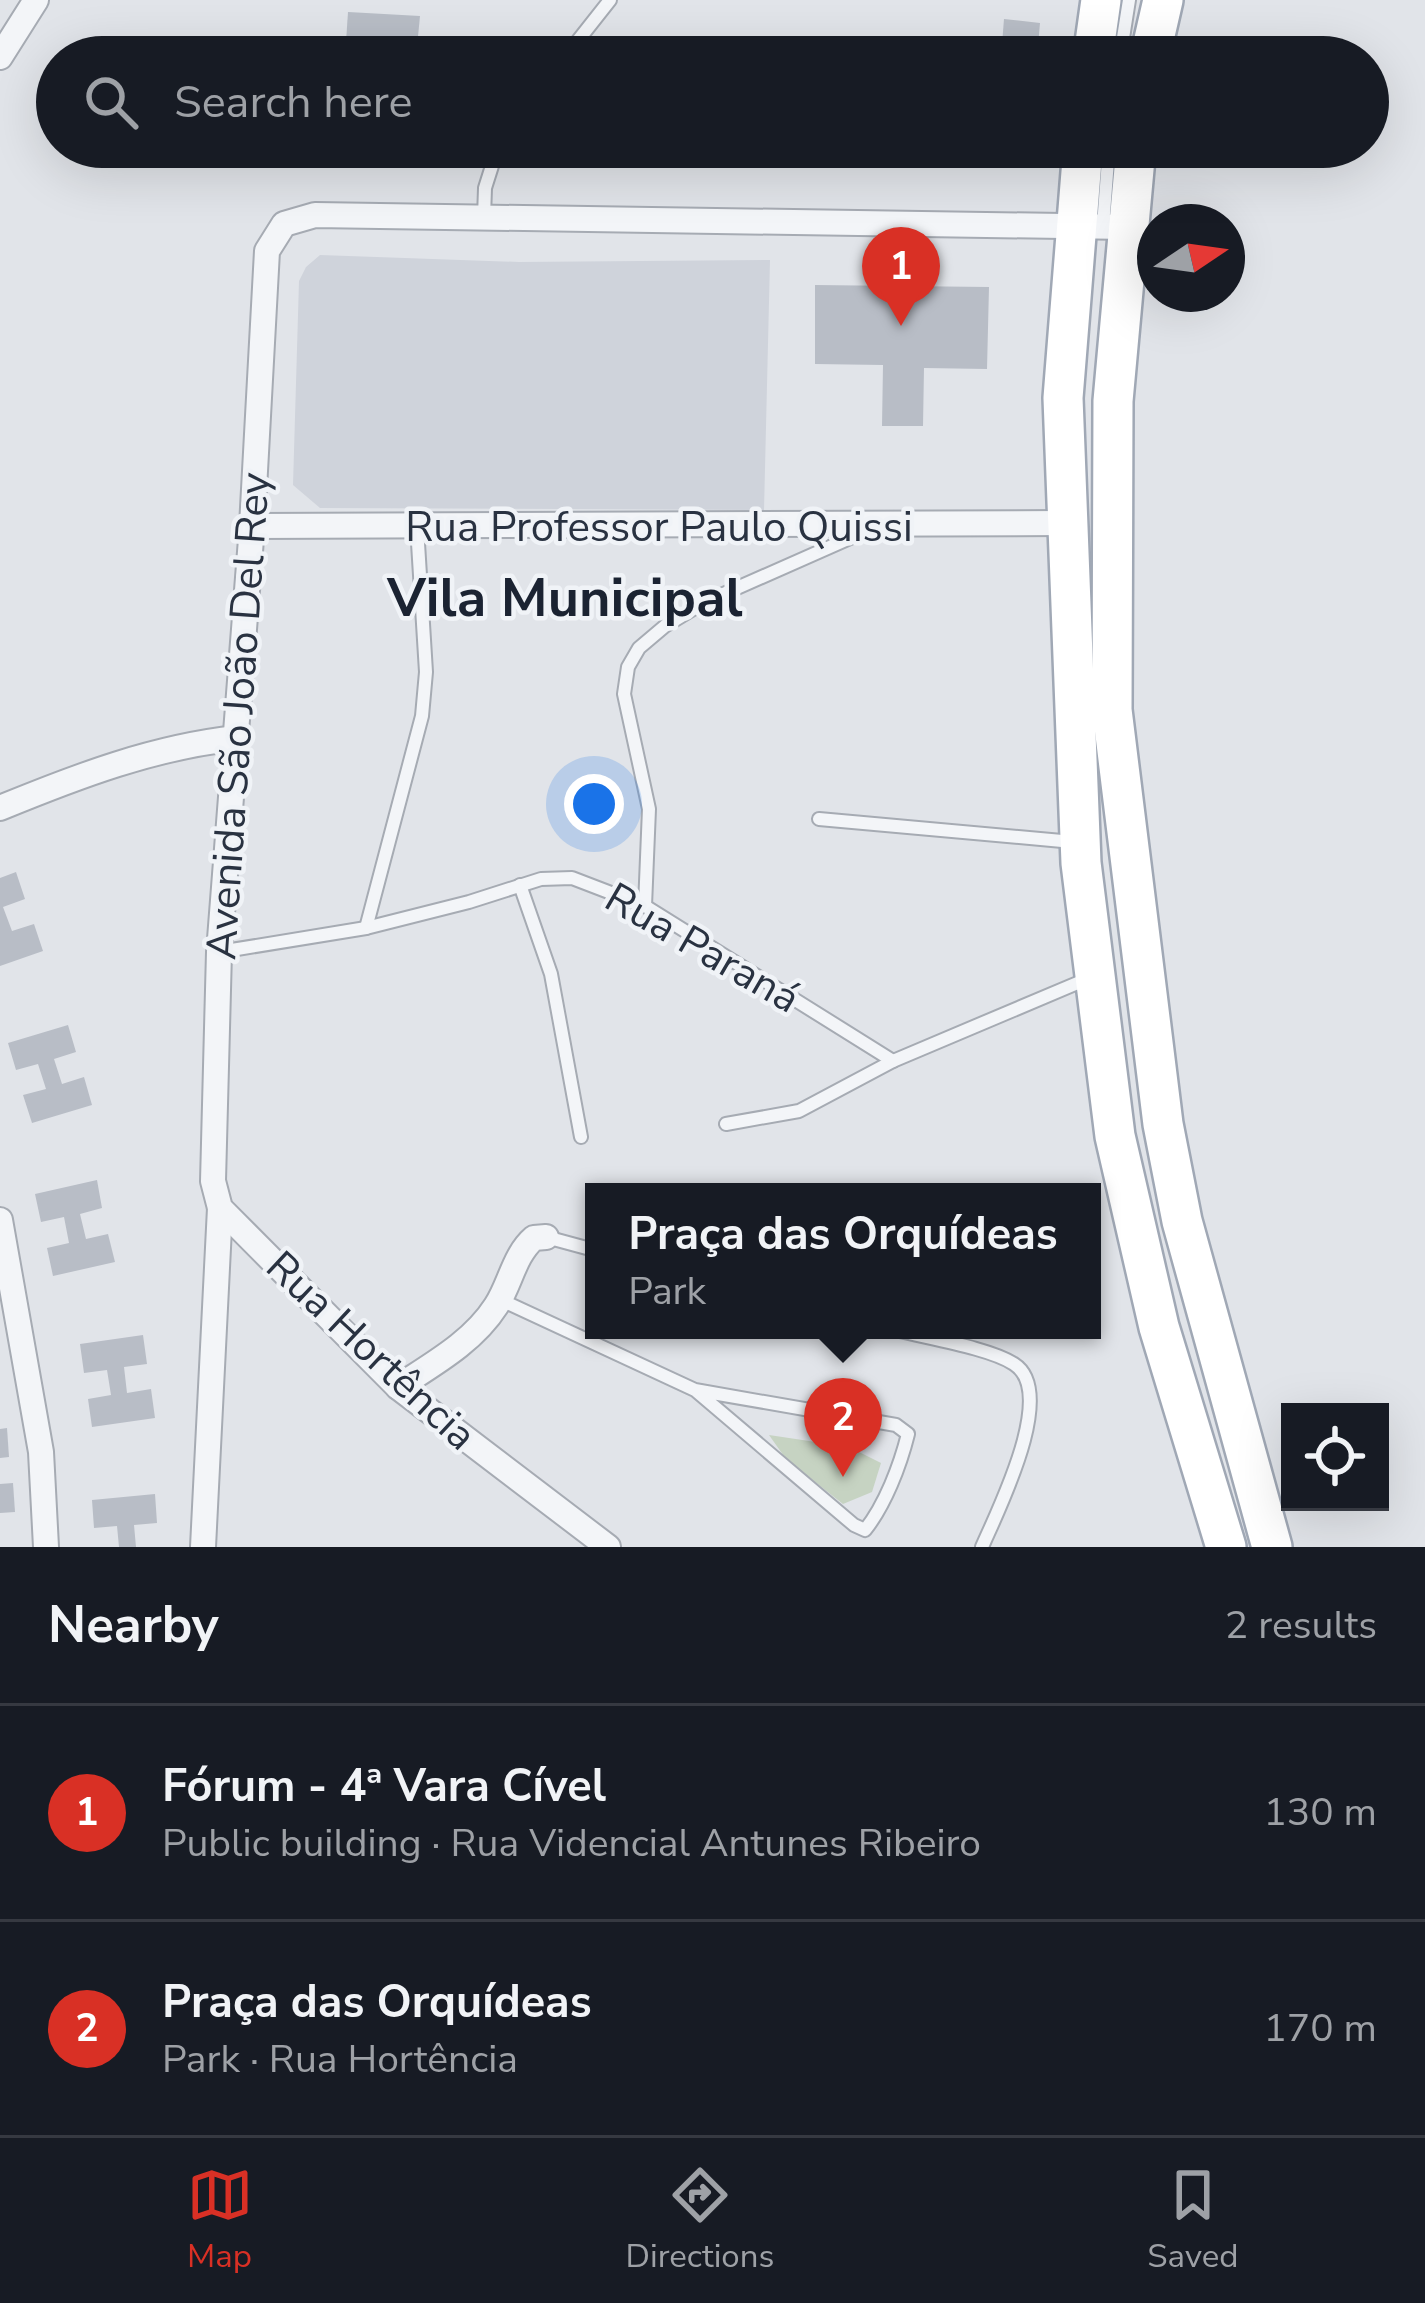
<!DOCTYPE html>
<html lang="en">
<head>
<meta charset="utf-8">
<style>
	body { margin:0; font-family:"Nunito Sans",sans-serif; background:#242831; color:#f1f3f6 }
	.controls { position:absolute; right:36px; bottom:36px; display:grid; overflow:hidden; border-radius:0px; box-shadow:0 12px 48px #0002 }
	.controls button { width:108px; height:108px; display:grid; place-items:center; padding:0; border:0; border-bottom:3px solid #363941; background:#171b24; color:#f1f3f6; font:60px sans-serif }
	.compass { position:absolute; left:1137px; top:204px; width:108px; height:108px; border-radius:50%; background:#171b24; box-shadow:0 12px 48px #0002; rotate:77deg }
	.you { position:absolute; left:594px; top:804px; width:42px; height:42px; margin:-30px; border:9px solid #fff; border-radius:50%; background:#1a73e8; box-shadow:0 0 0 18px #1a73e833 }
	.badge { display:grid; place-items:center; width:78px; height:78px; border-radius:50%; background:#d93025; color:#fff; font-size:39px; font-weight:700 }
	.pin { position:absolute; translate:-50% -99px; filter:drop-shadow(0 3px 6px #0008) }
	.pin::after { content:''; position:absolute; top:63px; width:42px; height:36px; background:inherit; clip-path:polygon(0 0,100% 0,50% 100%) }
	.popup { position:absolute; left:585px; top:1183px; width:516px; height:156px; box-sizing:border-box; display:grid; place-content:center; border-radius:0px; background:#171b24; filter:drop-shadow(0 3px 9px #0005); font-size:39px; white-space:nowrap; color:#9ea1a6 }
	.popup b { font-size:45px; color:#f1f3f6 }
	.popup::after { content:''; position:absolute; left:50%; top:100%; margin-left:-24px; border:24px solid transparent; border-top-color:#171b24 }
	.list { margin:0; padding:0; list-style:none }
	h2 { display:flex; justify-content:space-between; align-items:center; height:156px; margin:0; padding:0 48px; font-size:51px }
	h2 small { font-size:39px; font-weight:400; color:#9ea1a6 }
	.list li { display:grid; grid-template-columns:78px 1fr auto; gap:36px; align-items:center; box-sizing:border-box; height:216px; padding:0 48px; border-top:3px solid #363941 }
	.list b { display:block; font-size:45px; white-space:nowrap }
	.list p { margin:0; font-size:39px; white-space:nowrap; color:#9ea1a6 }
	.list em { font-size:39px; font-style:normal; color:#9ea1a6 }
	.icon { flex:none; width:66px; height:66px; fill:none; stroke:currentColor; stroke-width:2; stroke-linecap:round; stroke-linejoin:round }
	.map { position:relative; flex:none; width:1425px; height:1547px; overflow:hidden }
	.search { position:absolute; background:#171b24; box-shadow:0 12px 48px #0002; left:36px; right:36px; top:36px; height:132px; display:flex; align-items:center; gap:30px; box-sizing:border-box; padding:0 42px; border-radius:66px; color:#9ea1a6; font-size:45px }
	.sheet { height:588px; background:#171b24 }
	nav { display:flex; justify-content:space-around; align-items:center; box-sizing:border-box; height:168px; border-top:3px solid #363941; background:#171b24; font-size:33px; color:#9ea1a6 }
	nav a { display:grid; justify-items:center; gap:6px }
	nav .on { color:#d93025 }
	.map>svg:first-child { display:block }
	.built { fill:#cfd3db }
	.green { fill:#c6d3c2 }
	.building { fill:#b8bdc6 }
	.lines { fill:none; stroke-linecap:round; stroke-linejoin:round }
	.lane-casing { stroke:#a6abb3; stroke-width:16 }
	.street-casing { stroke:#a6abb3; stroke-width:28 }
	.primary-casing { stroke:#a0a8b5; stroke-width:44 }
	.lane { stroke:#f3f5f8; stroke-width:12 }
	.street { stroke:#f3f5f8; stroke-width:24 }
	.primary { stroke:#fff; stroke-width:39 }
	.labels { text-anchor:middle; stroke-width:9; stroke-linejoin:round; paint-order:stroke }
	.street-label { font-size:42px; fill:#293241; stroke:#f0f3f7 }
	.district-label { font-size:54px; font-weight:bold; fill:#1b2332; stroke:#f0f3f7 }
</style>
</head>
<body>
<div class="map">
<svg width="1425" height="1547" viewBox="0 0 1425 1547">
	<rect width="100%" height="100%" fill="#e1e4e9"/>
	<polygon class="built" points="320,255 519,262 770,260 764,510 320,508 293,485 299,281 306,267"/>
	<polygon class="green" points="769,1435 849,1447 881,1463 872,1492 843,1504 786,1459"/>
	<g class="building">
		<polygon points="348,12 420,16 416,57 345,57"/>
		<polygon points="1004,19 1040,23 1037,57 1001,57"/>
		<polygon points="815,285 989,287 987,369 924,368 923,426 882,426 883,365 815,364"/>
		<polygon points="16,872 25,899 3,907 12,931 34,924 43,951 0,966 0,878"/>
		<polygon points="68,1025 76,1052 54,1059 62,1084 84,1077 92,1105 32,1123 23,1095 46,1089 38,1064 16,1070 8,1043"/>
		<polygon points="97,1180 102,1208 80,1214 86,1239 108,1234 115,1262 53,1276 47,1248 69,1243 64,1217 41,1222 35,1194"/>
		<polygon points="143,1335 147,1364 124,1367 127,1393 151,1389 155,1418 92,1427 88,1399 111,1395 107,1370 84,1373 80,1344"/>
		<polygon points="7,1428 9,1457 0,1458 0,1429"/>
		<polygon points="13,1483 15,1512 0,1513 0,1484"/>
		<polygon points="155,1494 157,1523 134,1525 136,1547 119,1547 117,1526 94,1528 92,1500"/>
	</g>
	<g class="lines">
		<defs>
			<g id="lane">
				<polyline points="565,57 610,0"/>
				<polyline points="1120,57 1129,0"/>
				<polyline points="484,217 485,188 498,147"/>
				<polyline points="1103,226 1109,147"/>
				<polyline points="819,819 1073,842"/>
				<polyline points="520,885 551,974 581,1137"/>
				<polyline points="645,906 649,809 624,694 628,667 639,648 665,626 703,603 866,531"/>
				<polyline points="366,928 422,716 426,672 417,527"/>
				<polyline points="219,952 366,928 469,902 541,879 572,878 645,906 893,1061"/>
				<polyline points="726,1124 799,1111 893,1061 1087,979"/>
				<polyline points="546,1237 594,1250"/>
				<path d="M501,1300l194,90 159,135 11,5c20,-25 35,-64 43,-96l-12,-9 -201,-35"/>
				<path d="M896,1330c30,8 94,18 118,34 44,28 -16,146 -32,183"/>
			</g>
			<g id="street">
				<polyline points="0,57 36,0"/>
				<polyline points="252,526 1065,523"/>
				<path d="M0,808c78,-32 154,-61 237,-70"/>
				<polyline points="0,1220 41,1452 46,1547"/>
				<path d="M398,1387c35,-23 75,-45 98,-81 14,-21 18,-51 38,-68l12,-1"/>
				<polyline points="203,1547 220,1208"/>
				<polyline points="608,1547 398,1387 220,1208 213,1181 219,952 252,526 267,251 284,224 315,215 1127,227"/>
			</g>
			<g id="primary">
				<polyline points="1093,57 1101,0"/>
				<polyline points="1150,57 1163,0"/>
				<polyline points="1083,147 1063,398 1081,863 1115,1136 1159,1327 1226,1547"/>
				<polyline points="1136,147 1113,401 1112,710 1163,1124 1182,1221 1272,1547"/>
			</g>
		</defs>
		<use href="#lane" class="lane-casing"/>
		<use href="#street" class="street-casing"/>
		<use href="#primary" class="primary-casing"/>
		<use href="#lane" class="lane"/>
		<use href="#street" class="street"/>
		<use href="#primary" class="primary"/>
	</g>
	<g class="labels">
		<g class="street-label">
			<text x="659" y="541">Rua Professor Paulo Quissi</text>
			<text transform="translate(237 716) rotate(-86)" y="15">Avenida São João Del Rey</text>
			<text transform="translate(703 947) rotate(30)" y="15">Rua Paraná</text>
			<text transform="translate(372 1350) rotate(43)" y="15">Rua Hortência</text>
		</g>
		<g class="district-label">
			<text x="565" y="616">Vila Municipal</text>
		</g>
	</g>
</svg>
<div class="controls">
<button><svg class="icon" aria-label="locate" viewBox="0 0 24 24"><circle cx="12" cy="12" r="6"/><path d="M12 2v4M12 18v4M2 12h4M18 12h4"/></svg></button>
</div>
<svg class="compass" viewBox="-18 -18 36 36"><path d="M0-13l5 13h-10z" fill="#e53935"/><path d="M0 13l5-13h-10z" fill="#9ea1a6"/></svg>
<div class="you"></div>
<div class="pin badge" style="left:901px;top:326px">1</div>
<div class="pin badge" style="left:843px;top:1477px">2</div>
<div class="popup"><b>Praça das Orquídeas</b>Park</div>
<div class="search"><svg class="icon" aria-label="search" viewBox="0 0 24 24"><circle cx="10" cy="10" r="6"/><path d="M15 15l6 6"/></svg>Search here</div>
</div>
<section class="sheet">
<h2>Nearby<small>2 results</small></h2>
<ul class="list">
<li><span class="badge">1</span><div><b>Fórum - 4ª Vara Cível</b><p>Public building · Rua Videncial Antunes Ribeiro</p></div><em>130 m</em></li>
<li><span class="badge">2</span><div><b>Praça das Orquídeas</b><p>Park · Rua Hortência</p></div><em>170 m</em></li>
</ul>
</section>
<nav>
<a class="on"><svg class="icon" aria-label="map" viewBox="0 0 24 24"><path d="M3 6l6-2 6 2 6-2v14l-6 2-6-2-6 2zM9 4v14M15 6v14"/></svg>Map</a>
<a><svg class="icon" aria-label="directions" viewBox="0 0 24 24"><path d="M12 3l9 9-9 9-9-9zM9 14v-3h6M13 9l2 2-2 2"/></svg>Directions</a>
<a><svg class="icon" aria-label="saved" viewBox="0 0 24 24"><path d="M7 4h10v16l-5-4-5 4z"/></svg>Saved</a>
</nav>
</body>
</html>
